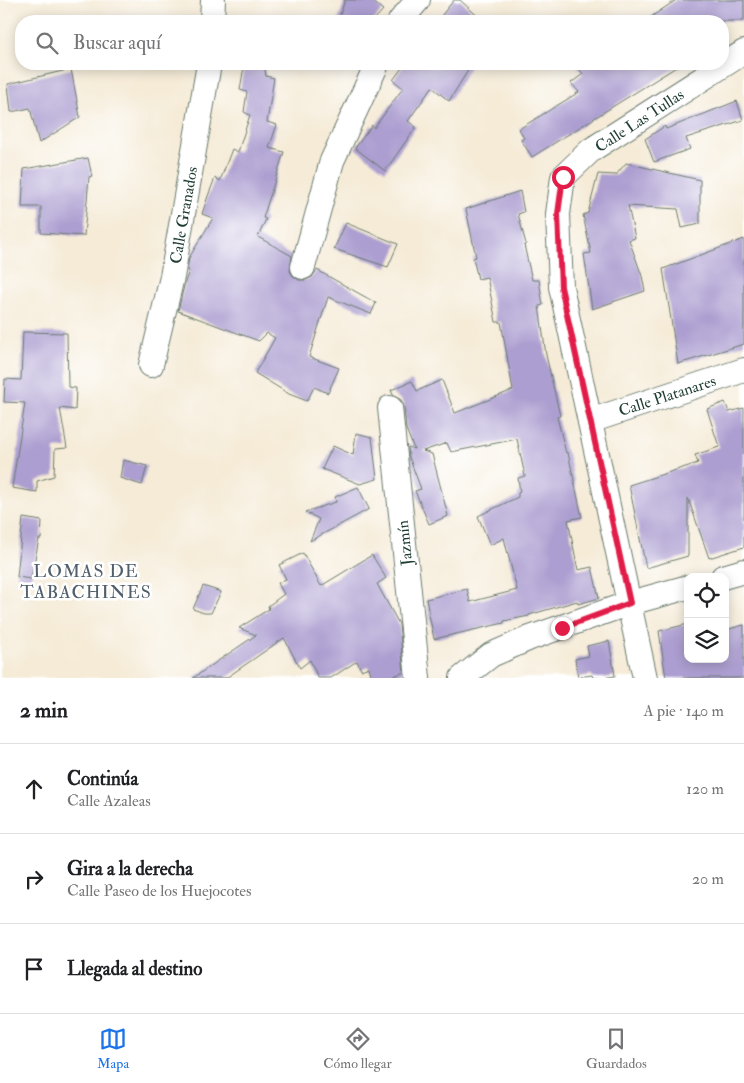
<!DOCTYPE html>
<html lang="es">
<head>
<meta charset="utf-8">
<style>
	body { margin:0; font-family:"IM FELL Double Pica",serif; background:#f6f6f6; color:#202124 }
	.controls { position:absolute; right:15px; bottom:15px; display:grid; overflow:hidden; border-radius:10px; box-shadow:0 2px 12px #0003 }
	.controls button { width:45px; height:45px; display:grid; place-items:center; padding:0; border:0; border-bottom:1px solid #e0e0e0; background:#fff; color:#202124; font:25px sans-serif }
	.stop { position:absolute; width:15px; height:15px; margin:-11px; border:4px solid #e11d48; border-radius:50%; background:#fff }
	.stop.end { background:#e11d48; border-color:#fff; box-shadow:0 1px 5px #0008 }
	.list { margin:0; padding:0; list-style:none }
	h2 { display:flex; justify-content:space-between; align-items:center; height:65px; margin:0; padding:0 20px; font-size:21px }
	h2 small { font-size:16px; font-weight:400; color:#757577 }
	.list li { display:grid; grid-template-columns:32px 1fr auto; gap:15px; align-items:center; box-sizing:border-box; height:90px; padding:0 20px; border-top:1px solid #e0e0e0 }
	.list b { display:block; font-size:19px; white-space:nowrap }
	.list p { margin:0; font-size:16px; white-space:nowrap; color:#757577 }
	.list em { font-size:16px; font-style:normal; color:#757577 }
	.icon { flex:none; width:28px; height:28px; fill:none; stroke:currentColor; stroke-width:2; stroke-linecap:round; stroke-linejoin:round }
	.map { position:relative; flex:none; width:744px; height:678px; overflow:hidden }
	.search { position:absolute; background:#fff; box-shadow:0 2px 12px #0003; left:15px; right:15px; top:15px; height:55px; display:flex; align-items:center; gap:12px; box-sizing:border-box; padding:0 18px; border-radius:20px; color:#757577; font-size:19px }
	.sheet { height:335px; background:#fff }
	nav { display:flex; justify-content:space-around; align-items:center; box-sizing:border-box; height:70px; border-top:1px solid #e0e0e0; background:#fff; font-size:14px; color:#757577 }
	nav a { display:grid; justify-items:center; gap:2px }
	nav .on { color:#1a73e8 }
	.map>svg:first-child { display:block }
	.building { fill:#ac9ed0 }
	.lines { fill:none; stroke-linecap:round; stroke-linejoin:round }
	.minor-casing { stroke:#6a7a6d; stroke-width:26 }
	.minor { stroke:#fff; stroke-width:24 }
	.route { stroke:#e11d48; stroke-width:6 }
	.labels { text-anchor:middle; stroke-width:5; stroke-linejoin:round; paint-order:stroke }
	.street-label { font-size:16px; fill:#1f3d34; stroke:#fff }
	.neighbourhood-label { font-size:18px; letter-spacing:1px; fill:#505f6b; stroke:#fff }
</style>
</head>
<body>
<div class="map">
<svg width="744" height="678" viewBox="0 0 744 678">
	<rect width="100%" height="100%" fill="#fff"/>
	<filter id="ink" filterUnits="userSpaceOnUse"><feTurbulence type="fractalNoise" baseFrequency=".02" numOctaves="2"/><feDisplacementMap in="SourceGraphic" scale="10" xChannelSelector="R" yChannelSelector="G"/><feConvolveMatrix kernelMatrix="1 2 1 2 8 2 1 2 1" color-interpolation-filters="sRGB"/></filter>
	<filter id="wash" filterUnits="userSpaceOnUse"><feTurbulence type="fractalNoise" baseFrequency=".0096" numOctaves="4" result="noise"/><feDisplacementMap in="SourceGraphic" scale="20" xChannelSelector="R" yChannelSelector="G"/><feGaussianBlur stdDeviation="1.12" result="paint"/><feColorMatrix in="noise" values="0 0 0 0 0 0 0 0 0 0 0 0 0 0 0 0 0 1.4 0 .05"/><feComposite in="paint" operator="in"/></filter>
	<g filter="url(#wash)">
		<rect width="100%" height="100%" fill="#f5ebd7"/>
		<g id="blocks">
			<g class="building">
				<polygon points="345,0 371,0 383,10 373,21 338,21"/>
				<polygon points="454,0 460,0 483,21 437,21"/>
				<polygon points="676,0 744,0 744,21 645,21"/>
				<polygon points="246,64 264,64 266,76 274,78 267,122 277,125 269,148 284,152 263,218 266,219 258,237 292,256 290,271 293,276 299,280 306,280 312,277 317,270 376,303 371,314 328,297 309,357 339,368 328,393 314,387 307,401 289,394 255,373 275,338 267,333 259,341 178,311 185,282 189,271 187,270 189,258 213,218 202,214 208,196 215,178 220,181 232,149 238,152 250,115 244,112 247,92 240,90 243,72"/>
				<polygon points="405,64 472,64 449,101 432,87 408,121 416,127 385,171 355,148 372,125 374,128 403,88 393,80"/>
				<polygon points="575,64 681,64 532,157 521,140 524,138 519,129 579,92 571,83 583,74"/>
				<polygon points="71,69 80,117 39,143 30,108 11,112 8,84"/>
				<polygon points="737,101 743,120 686,138 690,149 654,162 645,139 665,126 666,129"/>
				<polygon points="88,158 92,176 89,177 84,236 41,233 41,207 22,207 24,169"/>
				<polygon points="626,163 700,180 700,224 682,228 678,209 628,206 635,238 629,240 642,276 645,291 592,309 584,254 591,253 583,215 588,213 598,174 616,175"/>
				<polygon points="520,191 524,212 518,214 526,244 524,245 532,280 539,280 543,305 539,306 546,355 560,416 557,417 566,453 568,453 582,517 568,520 578,570 592,567 599,598 578,604 577,601 529,615 529,616 504,621 504,623 434,639 426,599 467,589 470,602 517,590 504,538 490,545 478,516 518,497 518,493 520,492 518,478 525,476 517,439 451,452 447,443 423,451 432,454 448,516 429,524 415,491 421,489 409,457 408,447 414,449 406,429 404,406 401,400 393,395 391,390 412,381 417,391 442,380 455,413 513,390 501,322 496,322 487,277 478,279 473,258 476,257 466,209"/>
				<polygon points="346,223 398,244 388,267 334,249"/>
				<polygon points="744,239 744,344 678,364 663,269"/>
				<polygon points="23,332 67,333 68,387 76,388 75,410 60,408 67,448 55,449 54,476 37,481 37,492 12,488 25,403 4,402 5,379 21,380"/>
				<polygon points="725,402 729,412 744,408 744,547 709,558 688,498 688,556 646,568 629,485 698,463 695,455 719,447 707,409"/>
				<polygon points="356,433 372,437 377,479 360,484 322,469 333,446 353,455"/>
				<polygon points="123,460 147,466 142,485 120,478"/>
				<polygon points="358,487 369,509 310,541 319,519 305,512 336,502 335,497"/>
				<polygon points="23,518 42,521 41,539 39,539 31,579 17,577"/>
				<polygon points="303,553 321,586 372,555 386,578 377,584 399,624 404,672 389,678 372,678 369,667 361,670 357,661 331,678 318,678 310,660 300,668 284,638 226,678 193,678 256,635 239,628 269,609 268,606 284,594 278,583 286,579 279,565"/>
				<polygon points="203,586 221,592 211,613 204,613 193,609"/>
				<polygon points="688,624 688,659 725,659 725,630 744,625 744,678 666,678 659,631"/>
				<polygon points="609,641 615,676 602,678 593,678 592,675 578,677 575,659 589,656 587,646"/>
			</g>
		</g>
	</g>
	<g filter="url(#ink)">
		<use href="#blocks" fill-opacity="0" stroke="#6a7a6d" stroke-width="1"/>
		<g class="lines">
			<defs>
				<g id="minor">
					<polyline points="212,21 213,0"/>
					<polyline points="400,21 418,0"/>
					<polyline points="303,267 332,161 377,64"/>
					<polyline points="151,365 172,277 209,64"/>
					<polyline points="390,408 418,678"/>
					<polyline points="590,421 744,370"/>
					<polyline points="723,577 744,571"/>
					<polyline points="462,678 491,655 530,638 630,603 688,587"/>
					<polyline points="645,678 561,287 558,214 563,177 591,150 744,52"/>
				</g>
			</defs>
			<use href="#minor" class="minor-casing"/>
			<use href="#minor" class="minor"/>
		</g>
	</g>
	<g class="lines" filter="url(#ink)">
		<polyline class="route" points="562,628 630,603 561,287 558,214 563,177"/>
	</g>
	<g class="labels">
		<g class="street-label">
			<text transform="translate(639 120) rotate(-33)" y="6">Calle Las Tullas</text>
			<text transform="translate(183 215) rotate(-80)" y="6">Calle Granados</text>
			<text transform="translate(667 395) rotate(-18)" y="6">Calle Platanares</text>
			<text transform="translate(404 543) rotate(-96)" y="6">Jazmín</text>
		</g>
		<g class="neighbourhood-label">
			<text x="86" y="577">LOMAS DE<tspan x="86" dy="21">TABACHINES</tspan></text>
		</g>
	</g>
</svg>
<div class="controls">
<button><svg class="icon" aria-label="locate" viewBox="0 0 24 24"><circle cx="12" cy="12" r="6"/><path d="M12 2v4M12 18v4M2 12h4M18 12h4"/></svg></button>
<button><svg class="icon" aria-label="layers" viewBox="0 0 24 24"><path d="M12 4l9 5-9 5-9-5zM3 14l9 5 9-5"/></svg></button>
</div>
<div class="stop" style="left:563px;top:177px"></div>
<div class="stop end" style="left:562px;top:628px"></div>
<div class="search"><svg class="icon" aria-label="search" viewBox="0 0 24 24"><circle cx="10" cy="10" r="6"/><path d="M15 15l6 6"/></svg>Buscar aquí</div>
</div>
<section class="sheet">
<h2>2 min<small>A pie · 140 m</small></h2>
<ul class="list">
<li><svg class="icon" aria-label="ahead" viewBox="0 0 24 24"><path d="M12 20V5M6 11l6-6 6 6"/></svg><div><b>Continúa</b><p>Calle Azaleas</p></div><em>120 m</em></li>
<li><svg class="icon" aria-label="right" viewBox="0 0 24 24"><path d="M7 20v-9h11M14 6l5 5-5 5"/></svg><div><b>Gira a la derecha</b><p>Calle Paseo de los Huejocotes</p></div><em>20 m</em></li>
<li><svg class="icon" aria-label="arrive" viewBox="0 0 24 24"><path d="M6 21V4h12l-3 4 3 4H6"/></svg><div><b>Llegada al destino</b></div></li>
</ul>
</section>
<nav>
<a class="on"><svg class="icon" aria-label="map" viewBox="0 0 24 24"><path d="M3 6l6-2 6 2 6-2v14l-6 2-6-2-6 2zM9 4v14M15 6v14"/></svg>Mapa</a>
<a><svg class="icon" aria-label="directions" viewBox="0 0 24 24"><path d="M12 3l9 9-9 9-9-9zM9 14v-3h6M13 9l2 2-2 2"/></svg>Cómo llegar</a>
<a><svg class="icon" aria-label="saved" viewBox="0 0 24 24"><path d="M7 4h10v16l-5-4-5 4z"/></svg>Guardados</a>
</nav>
</body>
</html>
